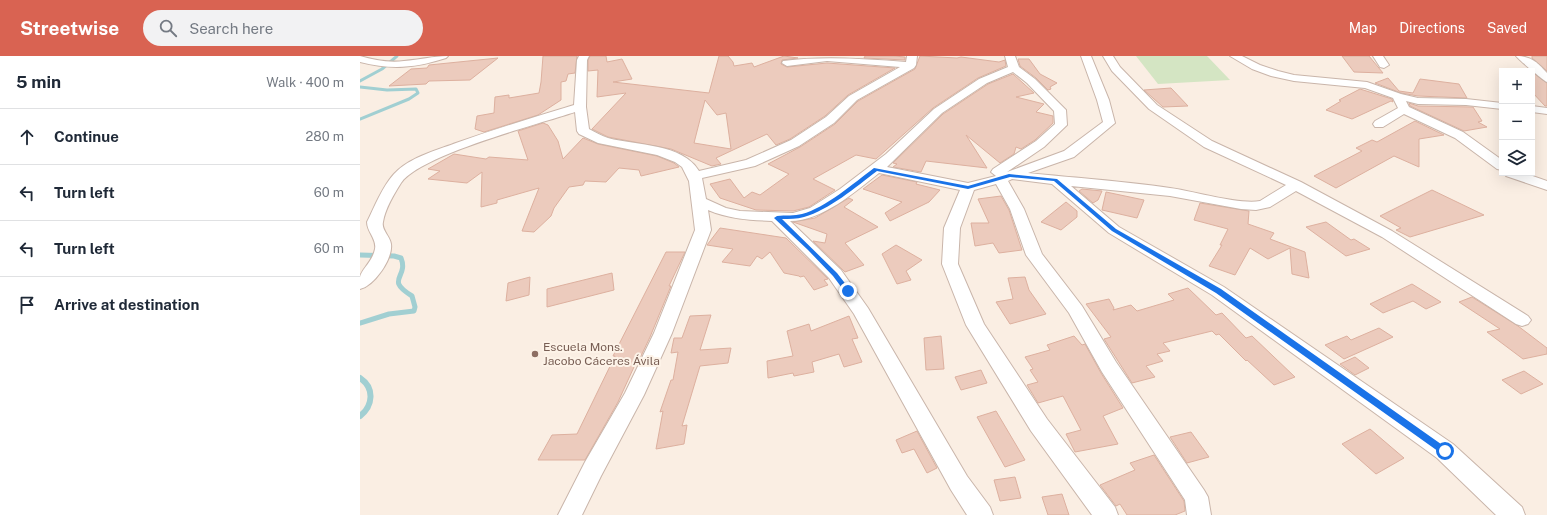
<!DOCTYPE html>
<html lang="en">
<head>
<meta charset="utf-8">
<style>
	body { margin:0; font-family:"Public Sans",sans-serif; background:#f2f2f3; color:#1f2937 }
	.controls { position:absolute; right:12px; top:12px; display:grid; overflow:hidden; border-radius:0px; box-shadow:0 4px 16px #0002 }
	.controls button { width:36px; height:36px; display:grid; place-items:center; padding:0; border:0; border-bottom:1px solid #e0e1e3; background:#fff; color:#1f2937; font:20px sans-serif }
	.stop { position:absolute; width:12px; height:12px; margin:-9px; border:3px solid #1a73e8; border-radius:50%; background:#fff }
	.stop.end { background:#1a73e8; border-color:#fff; box-shadow:0 1px 4px #0008 }
	.list { margin:0; padding:0; list-style:none }
	h2 { display:flex; justify-content:space-between; align-items:center; height:52px; margin:0; padding:0 16px; font-size:17px }
	h2 small { font-size:13px; font-weight:400; color:#747a83 }
	.list li { display:grid; grid-template-columns:26px 1fr auto; gap:12px; align-items:center; box-sizing:border-box; height:56px; padding:0 16px; border-top:1px solid #e0e1e3 }
	.list b { display:block; font-size:15px; white-space:nowrap }
	.list em { font-size:13px; font-style:normal; color:#747a83 }
	.icon { flex:none; width:22px; height:22px; fill:none; stroke:currentColor; stroke-width:2; stroke-linecap:round; stroke-linejoin:round }
	.map { position:relative; flex:none; width:1187px; height:459px; overflow:hidden }
	header { display:flex; align-items:center; gap:24px; box-sizing:border-box; height:56px; padding:0 20px; background:#d96352; color:#fff }
	header strong { font-size:19px }
	nav { display:flex; gap:22px; margin-inline-start:auto; font-size:14px }
	.search { width:280px; height:36px; background:#f2f2f3; display:flex; align-items:center; gap:10px; box-sizing:border-box; padding:0 14px; border-radius:22px; color:#747a83; font-size:15px }
	main { display:flex }
	aside { flex:1; background:#fff }
	.map>svg:first-child { display:block }
	.green { fill:#d4e5c3 }
	.lines { fill:none; stroke-linecap:round; stroke-linejoin:round }
	.stream-far2 { stroke:#a1cfd2; stroke-width:3 }
	.stream-far1 { stroke:#a1cfd2; stroke-width:5 }
	.stream { stroke:#a1cfd2; stroke-width:6 }
	.building { fill:#eccbbd; stroke:#ddb09f; fill-rule:evenodd }
	.minor-casing { stroke:#c9b5aa; stroke-width:2 }
	.minor { fill:#fff; fill-rule:evenodd }
	.route { fill:#1a73e8 }
	.education-dot { fill:#8d6e63; stroke:#fdf3e8; stroke-width:1.5 }
	.labels { text-anchor:middle; stroke-width:4; stroke-linejoin:round; paint-order:stroke }
	.education-label { font-size:12px; fill:#785e54; stroke:#fdf3e8; text-anchor:start }
</style>
</head>
<body>
<header>
<strong>Streetwise</strong>
<div class="search"><svg class="icon" aria-label="search" viewBox="0 0 24 24"><circle cx="10" cy="10" r="6"/><path d="M15 15l6 6"/></svg>Search here</div>
<nav><a>Map</a><a>Directions</a><a>Saved</a></nav>
</header>
<main>
<aside>
<h2>5 min<small>Walk · 400 m</small></h2>
<ul class="list">
<li><svg class="icon" aria-label="ahead" viewBox="0 0 24 24"><path d="M12 20V5M6 11l6-6 6 6"/></svg><div><b>Continue</b></div><em>280 m</em></li>
<li><svg class="icon" aria-label="left" viewBox="0 0 24 24"><path d="M17 20v-9H6M10 6l-5 5 5 5"/></svg><div><b>Turn left</b></div><em>60 m</em></li>
<li><svg class="icon" aria-label="left" viewBox="0 0 24 24"><path d="M17 20v-9H6M10 6l-5 5 5 5"/></svg><div><b>Turn left</b></div><em>60 m</em></li>
<li><svg class="icon" aria-label="arrive" viewBox="0 0 24 24"><path d="M6 21V4h12l-3 4 3 4H6"/></svg><div><b>Arrive at destination</b></div></li>
</ul>
</aside>
<div class="map">
<svg width="1187" height="459" viewBox="0 0 1187 459">
	<rect width="100%" height="100%" fill="#faeee3"/>
	<polygon class="green" points="776,0 847,0 870,24 798,28"/>
	<g class="lines">
		<g class="stream-far2">
			<polyline points="0,25 22,13 37,0"/>
			<polyline points="0,31 27,34 56,33 58,37 49,43 0,63"/>
		</g>
		<path class="stream-far1" d="M0,199l34,1 7,2c8,20 -17,21 11,38l3,11 -1,4 -25,3 -29,9"/>
		<path class="stream" d="M0,322c15,10 13,28 0,38"/>
	</g>
	<g class="building">
		<polygon points="183,0 217,0 215,17 208,18 206,25 201,26 201,44 178,59 124,76 115,73 117,60 134,57 135,41 149,39 149,42 179,37 181,26"/>
		<path d="M230,0h16l1,6 15,-3 10,20 -19,3 96,11 10,-37h9l5,6 1,4 18,-3 2,4 30,-11 14,2 -16,2 -1,4 6,3 40,-4 68,5 -47,27 -23,21 -35,23 -14,6 -9,-11 -51,24 5,6 -9,2 -41,-17 -63,-12 -16,-8 34,-36 -29,4 1,-27 -10,1v-11zM345,44l12,15 9,-2 5,36 -37,-6z"/>
		<polygon points="505,0 534,0 545,1 545,4 504,2"/>
		<polygon points="560,0 597,2 601,1 639,6 645,4 646,10 618,22 573,52 516,103 496,99 453,123 475,134 449,151 433,155 396,154 360,142 350,128 370,123 384,142 392,136 400,139 429,118 408,108 440,91 475,68 498,45 555,13"/>
		<polygon points="982,0 1009,0 1023,17 994,16"/>
		<polygon points="1172,0 1187,0 1187,15 1172,2"/>
		<polygon points="138,2 110,24 69,25 66,28 29,30 51,13 67,12 69,9"/>
		<polygon points="658,3 669,3 680,18 697,27 690,31 691,33 688,34 676,22 660,10"/>
		<polygon points="1172,16 1187,27 1187,50 1185,50 1172,36"/>
		<polygon points="653,18 674,37 656,41 684,48 676,56 693,60 693,67 675,84 661,93 656,91 654,98 640,107 606,79 627,112 566,105 561,116 533,111 537,108 533,107 583,58 628,28"/>
		<polygon points="1028,22 1039,35 1053,37 1060,23 1099,28 1107,42 1058,40 1041,37 1015,27"/>
		<polygon points="811,32 828,50 803,51 784,34"/>
		<polygon points="1000,33 1032,43 1033,46 1031,45 992,63 966,54 981,45 979,44"/>
		<polygon points="1049,47 1058,50 1113,51 1122,65 1118,66 1127,71 1104,75 1050,50"/>
		<polygon points="1055,65 1084,79 1059,83 1059,111 1034,100 976,132 954,120 1002,95 996,92 1012,84 1017,86"/>
		<polygon points="183,67 188,69 198,85 203,103 223,82 238,88 297,100 314,107 319,111 281,120 279,114 259,112 246,126 225,125 223,129 209,131 194,152 191,160 174,176 162,175 179,132 137,144 137,147 121,151 122,116 107,127 68,123 80,115 68,113 94,98 126,103 129,101 168,104 158,75"/>
		<polygon points="522,119 557,126 556,128 580,134 569,146 530,165 525,157 542,146 503,133"/>
		<polygon points="722,133 742,135 738,144 733,147 719,135"/>
		<polygon points="1072,134 1124,159 1050,181 1036,174 1041,172 1020,160"/>
		<polygon points="746,136 784,144 777,162 742,154"/>
		<polygon points="641,140 649,154 662,194 639,197 633,187 615,190 611,167 629,167 618,143"/>
		<polygon points="489,142 493,144 484,151 518,171 485,187 504,209 485,216 453,185 465,187 467,178 433,166 455,162"/>
		<polygon points="706,146 717,155 717,161 701,174 681,166"/>
		<polygon points="840,147 889,155 888,168 914,177 910,183 945,196 949,222 932,218 930,192 908,203 890,192 875,219 849,210 862,189 860,189 868,173 834,164"/>
		<polygon points="966,166 991,184 994,183 1010,193 986,200 946,171"/>
		<polygon points="360,172 426,182 468,223 464,224 468,229 454,234 444,220 440,221 439,220 424,217 410,196 402,203 397,200 390,210 362,206 373,193 347,189"/>
		<polygon points="536,189 562,204 546,215 551,224 537,228 522,198"/>
		<polygon points="306,196 325,196 309,230 311,230 290,281 281,300 279,300 258,346 225,404 178,404 192,379 217,378 255,300 253,300"/>
		<polygon points="252,217 254,234 187,251 187,233"/>
		<polygon points="170,221 169,239 146,245 148,227"/>
		<polygon points="665,221 669,234 686,258 650,268 636,246 653,243 648,222"/>
		<polygon points="1052,228 1081,246 1066,253 1053,245 1023,257 1010,248"/>
		<polygon points="828,232 856,259 862,257 886,282 892,280 935,321 914,329 887,304 886,305 859,278 856,279 852,275 803,287 810,295 797,298 803,305 786,310 795,321 772,327 744,283 751,281 726,248 749,243 754,252 753,254 771,249 777,255 814,244 808,238"/>
		<polygon points="1112,241 1158,270 1187,292 1187,298 1163,303 1127,276 1140,273 1099,246"/>
		<polygon points="351,259 340,294 371,292 368,307 340,310 322,370 327,369 324,388 296,393 303,355 300,356 311,324 313,324 318,296 311,297 314,282 322,282 330,260"/>
		<polygon points="489,260 498,282 492,283 502,306 484,311 479,298 452,306 454,316 434,320 433,317 408,322 407,305 433,300 427,275 449,268 451,275"/>
		<polygon points="1019,272 1033,281 984,303 965,289 987,280 991,284"/>
		<polygon points="581,280 584,313 566,314 564,282"/>
		<polygon points="714,280 722,289 725,288 741,317 763,352 743,360 758,388 715,396 706,378 721,374 703,340 678,347 667,329 678,326 670,314 673,313 665,301 690,294 687,289"/>
		<polygon points="995,301 1009,312 995,319 980,308"/>
		<polygon points="621,314 627,327 601,334 595,321"/>
		<polygon points="1164,315 1183,328 1161,338 1142,324"/>
		<polygon points="636,355 665,404 645,411 617,361"/>
		<polygon points="1010,373 1044,402 1016,418 982,388"/>
		<polygon points="557,375 577,412 567,417 554,393 542,397 536,384"/>
		<polygon points="831,376 849,401 827,407 810,381"/>
		<polygon points="794,399 824,445 825,455 815,459 767,459 760,448 756,450 740,429 775,414 770,407"/>
		<polygon points="655,421 661,442 640,445 634,424"/>
		<polygon points="702,438 709,459 688,459 682,441"/>
	</g>
	<g class="lines">
		<defs>
			<g id="minor">
				<path d="M0,0c14,4 29,7 44,5 15,-1 29,-5 44,-5l-2,2c-31,10 -54,12 -86,4z"/>
				<path d="M219,0h10l-2,4 -1,47 3,22c6,3 13,7 19,9 29,8 74,5 91,33l47,-11 45,-20 35,-23 23,-21 51,-29 -73,-6 -40,5 -5,-3 1,-2c41,-5 82,-2 123,1l1,-6h10l-1,9 -2,3 -57,32 -23,23 -35,23 -44,20 -53,12 4,21 20,9 14,3 53,2 17,-5 30,-19 46,-35 48,-45 45,-30 29,-12 -3,-11h10l4,11 16,12 31,31 1,15 -23,22 -37,25 57,-21 39,-29 -6,-22 -16,-44h10l18,44 6,23 -41,34 -46,16c47,5 95,8 142,15 23,3 70,17 90,13l26,-16 -82,-38 -55,-38 -37,-38 -9,-15h10l7,11 37,38 55,36 89,41 91,49 136,85 3,4 -3,4 -6,2 -6,-2 -134,-87 -86,-46 -26,16 -14,3 -15,-1 -71,-13 -99,-10 48,41 105,60 229,157 69,63 3,8h-29l-59,-57 -225,-163 -103,-62 -57,-49 -40,-5 -4,2 16,28 18,45 40,52 34,56 88,128 4,7 3,18h-24l-2,-15 -83,-128 -33,-59 -43,-58 -16,-46 -14,-25 -22,6 -14,38 -2,36 26,60 63,95 68,88 3,8h-26l-61,-84 -65,-106 -24,-61 2,-36 16,-38 -81,-17c-24,19 -57,48 -89,48l51,49 27,38 99,168 23,31 3,8h-26l-16,-25 -97,-176 -25,-36 -57,-57c-22,-1 -43,-2 -64,-11l3,20 -39,103 -28,62 -43,81 -19,39h-24l27,-53 40,-69 29,-60 41,-103 -6,-49 -7,-14 -7,-5 -18,-7 -59,-12 -19,-9 -2,-3 -2,-19c-36,12 -155,43 -174,71 -7,11 -16,26 -18,39 -2,8 7,14 8,22 2,15 -17,42 -31,45 0,-4 0,-8 0,-12 1,-7 13,-16 15,-28 2,-10 -8,-17 -8,-27 8,-16 15,-35 27,-48 16,-17 41,-23 62,-31 39,-14 79,-26 118,-38l3,-45zM653,16l14,11 27,28 1,13 -19,17 -43,28 -2,3 5,4 -28,7 -81,-16 55,-54 45,-30z"/>
				<polygon points="870,0 882,0 900,9 918,15 934,19 1007,26 1041,38 1058,42 1106,43 1142,47 1142,53 1106,49 1058,48 1046,45 1049,51 1103,76 1142,104 1142,114 1137,113 1095,82 1044,58 1023,71 1015,71 1013,68 1015,65 1038,52 1033,42 1005,32 934,25 911,20 892,13"/>
				<polygon points="1013,0 1023,0 1029,9 1024,12 1020,11"/>
				<path d="M1156,0c15,0 21,6 31,17v9c-3,-1 -28,-22 -31,-26z"/>
				<polygon points="1172,50 1187,52 1187,58 1172,56"/>
				<polygon points="1144,117 1164,117 1187,125 1187,134 1146,120"/>
			</g>
		</defs>
		<use href="#minor" class="minor-casing"/>
		<use href="#minor" class="minor"/>
	</g>
	<path class="route" d="M514,112l94,18 41,-12 48,5 59,50 105,60 227,160 1,2 -1,3h-6l-226,-161 -104,-62 -58,-50 -44,-4 -42,12 -91,-18c-21,16 -48,39 -73,46 -7,2 -15,2 -22,2l55,54 14,18 -3,2 -3,-1 -12,-16 -25,-26 -34,-32 3,-2c8,-1 18,0 25,-2 23,-6 52,-31 72,-46z"/>
	<circle class="education-dot" cx="175" cy="298" r="4"/>
	<g class="labels">
		<g class="education-label">
			<text x="183" y="295">Escuela Mons.<tspan x="183" dy="14">Jacobo Cáceres Ávila</tspan></text>
		</g>
	</g>
</svg>
<div class="controls">
<button>+</button>
<button>−</button>
<button><svg class="icon" aria-label="layers" viewBox="0 0 24 24"><path d="M12 4l9 5-9 5-9-5zM3 14l9 5 9-5"/></svg></button>
</div>
<div class="stop" style="left:1085px;top:395px"></div>
<div class="stop end" style="left:488px;top:235px"></div>
</div>
</main>
</body>
</html>
